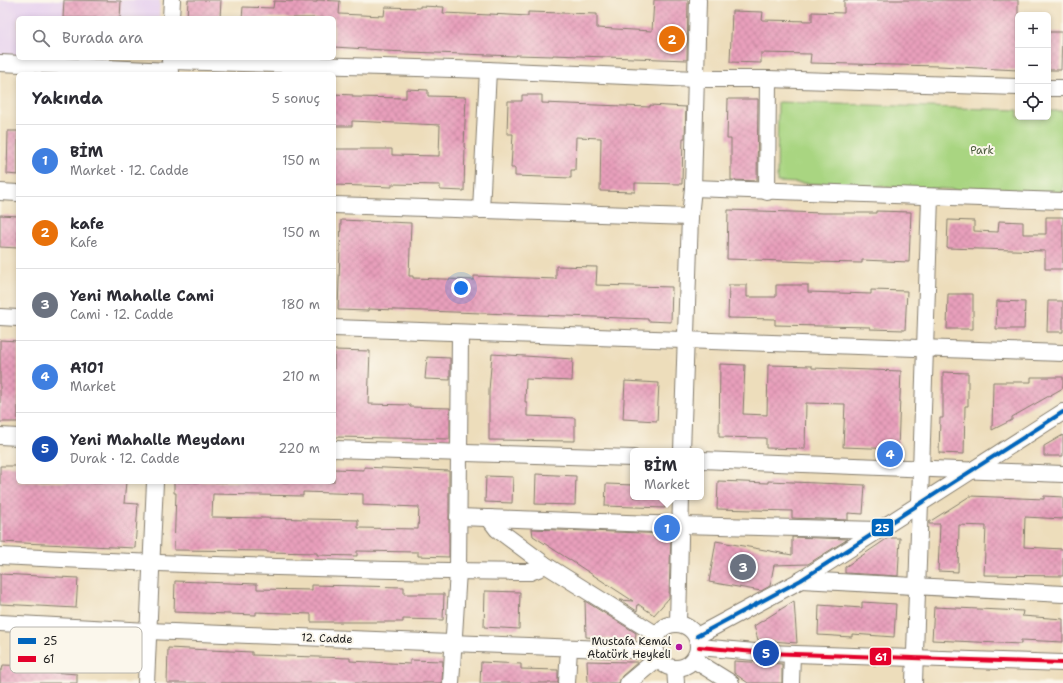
<!DOCTYPE html>
<html lang="tr">
<head>
<meta charset="utf-8">
<style>
	body { margin:0; font-family:"Shantell Sans",sans-serif; background:#f2f2f3; color:#2b2b33 }
	.controls { position:absolute; right:12px; top:12px; display:grid; overflow:hidden; border-radius:6px; box-shadow:0 2px 6px #0003 }
	.controls button { width:36px; height:36px; display:grid; place-items:center; padding:0; border:0; border-bottom:1px solid #e1e1e2; background:#fff; color:#2b2b33; font:20px sans-serif }
	.you { position:absolute; left:461px; top:288px; width:14px; height:14px; margin:-10px; border:3px solid #fff; border-radius:50%; background:#1a73e8; box-shadow:0 0 0 6px #1a73e833 }
	.badge { display:grid; place-items:center; width:26px; height:26px; border-radius:50%; background:#ea580c; color:#fff; font-size:13px; font-weight:700 }
	.pin { position:absolute; translate:-50% -50%; border:2px solid #fff; box-shadow:0 1px 4px #0006 }
	.popup { position:absolute; left:630px; top:448px; width:74px; height:52px; box-sizing:border-box; display:grid; place-content:center; border-radius:6px; background:#fff; filter:drop-shadow(0 1px 3px #0005); font-size:13px; white-space:nowrap; color:#7c7c81 }
	.popup b { font-size:15px; color:#2b2b33 }
	.popup::after { content:''; position:absolute; left:50%; top:100%; margin-left:-8px; border:8px solid transparent; border-top-color:#fff }
	.list { margin:0; padding:0; list-style:none }
	h2 { display:flex; justify-content:space-between; align-items:center; height:52px; margin:0; padding:0 16px; font-size:17px }
	h2 small { font-size:13px; font-weight:400; color:#7c7c81 }
	.list li { display:grid; grid-template-columns:26px 1fr auto; gap:12px; align-items:center; box-sizing:border-box; height:72px; padding:0 16px; border-top:1px solid #e1e1e2 }
	.list b { display:block; font-size:15px; white-space:nowrap }
	.list p { margin:0; font-size:13px; white-space:nowrap; color:#7c7c81 }
	.list em { font-size:13px; font-style:normal; color:#7c7c81 }
	.icon { flex:none; width:22px; height:22px; fill:none; stroke:currentColor; stroke-width:2; stroke-linecap:round; stroke-linejoin:round }
	.map { position:relative; flex:none; width:1063px; height:683px; overflow:hidden }
	.search { position:absolute; background:#fff; box-shadow:0 2px 6px #0003; left:16px; top:16px; width:320px; height:44px; display:flex; align-items:center; gap:10px; box-sizing:border-box; padding:0 14px; border-radius:6px; color:#7c7c81; font-size:15px }
	.panel { position:absolute; background:#fff; box-shadow:0 2px 6px #0003; left:16px; top:72px; width:320px; height:412px; border-radius:6px }
	.map>svg:first-child { display:block }
	.built { fill:#e7d2ef }
	.green { fill:#a9d581; stroke:#62784e }
	.building { fill:url(#building-cross-hatch); fill-rule:evenodd }
	.lines { fill:none; stroke-linecap:round; stroke-linejoin:round }
	.minor-casing { stroke:#847c6c; stroke-width:18 }
	.minor { stroke:#fff; stroke-width:16 }
	.bus-1-casing { stroke:#fbf7ec; stroke-width:7 }
	.bus-2-casing { stroke:#fbf7ec; stroke-width:7 }
	.bus-1 { stroke:#0065bd; stroke-width:4 }
	.bus-2 { stroke:#e4002b; stroke-width:4 }
	.poi-dot { fill:#b5179e; stroke:#fbf7ec; stroke-width:1.5 }
	.labels { text-anchor:middle; stroke-width:4; stroke-linejoin:round; paint-order:stroke }
	.park-label { font-size:11px; fill:#4d5d3f; stroke:#fbf7ec }
	.street-label { font-size:11px; fill:#1c1c1c; stroke:#fbf7ec }
	.poi-label { font-size:11px; fill:#1c1c1c; stroke:#fbf7ec; text-anchor:end }
	.key { fill:#fbf7ec; stroke:#b8b5ae; stroke-width:1 }
	.key-label { font-size:11px; fill:#1c1c1c }
	.line-badge { stroke:#fbf7ec; stroke-width:1.5 }
	.badge-label { font-size:11px; text-anchor:middle; font-weight:bold; fill:#fff }
</style>
</head>
<body>
<div class="map">
<svg width="1063" height="683" viewBox="0 0 1063 683">
	<defs>
		<pattern id="building-cross-hatch" width="8" height="8" patternUnits="userSpaceOnUse"><rect width="8" height="8" fill="#e89fbb"/><path d="M0 0l8 8M0 8l8-8" fill="none" stroke="#c688a0"/></pattern>
	</defs>
	<rect width="100%" height="100%" fill="#fbf7ec"/>
	<filter id="ink" filterUnits="userSpaceOnUse"><feTurbulence type="fractalNoise" baseFrequency=".025" numOctaves="2"/><feDisplacementMap in="SourceGraphic" scale="8" xChannelSelector="R" yChannelSelector="G"/><feConvolveMatrix kernelMatrix="1 2 1 2 8 2 1 2 1" color-interpolation-filters="sRGB"/></filter>
	<filter id="wash" filterUnits="userSpaceOnUse"><feTurbulence type="fractalNoise" baseFrequency=".012" numOctaves="4" result="noise"/><feDisplacementMap in="SourceGraphic" scale="16" xChannelSelector="R" yChannelSelector="G"/><feGaussianBlur stdDeviation="0.9" result="paint"/><feColorMatrix in="noise" values="0 0 0 0 0 0 0 0 0 0 0 0 0 0 0 0 0 1.4 0 .05"/><feComposite in="paint" operator="in"/></filter>
	<g filter="url(#wash)">
		<rect width="100%" height="100%" fill="#edddbb"/>
		<polygon class="built" points="0,0 160,0 159,18 18,18 18,56 0,55"/>
		<polygon class="green" points="778,102 1018,110 1018,117 1048,117 1048,111 1063,111 1063,194 777,182"/>
		<g id="blocks">
			<g class="building">
				<polygon points="64,0 121,1 120,18 63,18"/>
				<polygon points="188,0 221,0 220,18 187,18"/>
				<polygon points="317,0 340,1 339,14 384,16 385,7 420,8 420,6 444,7 443,13 490,15 490,14 528,16 528,12 597,14 597,28 652,31 654,0 688,0 687,60 553,55 553,56 516,55 515,56 383,51 383,50 334,47 334,18 242,18 243,7 273,8 274,1 317,2"/>
				<polygon points="844,0 1018,0 1018,70 939,66 810,63 811,54 761,53 761,63 730,62 732,11 763,12 762,20 812,21 812,12 844,13"/>
				<polygon points="1048,32 1062,32 1061,70 1048,70"/>
				<polygon points="406,89 428,90 428,96 466,97 464,147 465,147 464,191 440,190 440,185 392,184 392,187 334,185 334,149 392,149 392,155 439,156 440,125 352,121 352,126 334,126 334,94 353,95 353,97 406,98"/>
				<polygon points="522,95 542,95 542,103 650,107 650,105 686,107 685,138 683,138 682,184 635,183 635,192 600,191 601,138 576,137 575,170 571,170 571,178 515,176 515,168 511,168 513,134 507,134 508,101 522,101"/>
				<polygon points="728,99 758,99 757,181 731,180 731,139 727,139"/>
				<polygon points="8,131 18,131 18,175 7,174"/>
				<polygon points="728,210 823,213 876,213 876,211 911,212 909,262 862,260 862,263 812,262 727,259"/>
				<polygon points="0,215 18,216 18,248 0,247"/>
				<polygon points="1046,217 1063,217 1063,269 1045,269 1045,251 947,248 948,220 974,221 974,231 998,232 999,221 1023,222 1023,234 1046,234"/>
				<polygon points="341,220 411,223 409,276 413,276 413,278 474,280 474,276 556,279 556,266 597,267 596,285 672,287 671,322 648,321 648,319 595,317 368,309 368,311 338,310"/>
				<polygon points="729,285 747,285 747,297 776,297 776,285 808,285 808,292 871,294 871,290 907,291 905,330 870,329 870,327 775,325 775,319 728,318"/>
				<polygon points="948,294 973,294 973,329 947,329"/>
				<polygon points="997,301 1025,302 1024,329 996,329"/>
				<polygon points="1048,301 1063,301 1063,332 1047,332"/>
				<polygon points="0,340 18,341 18,422 0,422"/>
				<polygon points="334,350 370,351 368,404 410,405 410,407 450,408 450,439 334,437"/>
				<polygon points="492,354 573,359 572,381 526,379 525,402 527,402 527,416 575,418 575,441 489,440 489,391"/>
				<polygon points="427,357 450,358 450,380 425,379"/>
				<polygon points="720,364 745,365 743,414 767,415 768,365 812,366 812,368 901,371 898,449 843,447 845,404 806,403 805,449 766,448 766,438 719,437"/>
				<polygon points="943,372 968,373 968,406 965,406 964,454 939,453 940,418 943,418"/>
				<polygon points="1031,377 1063,377 1063,388 1012,417 1012,420 992,430 993,382 1031,382"/>
				<polygon points="625,381 659,383 657,421 623,419"/>
				<polygon points="1063,435 1063,456 1044,456 1044,446"/>
				<polygon points="0,466 18,466 18,482 126,482 124,503 138,504 135,548 0,542"/>
				<path d="M364,467l85,4v86l-31,-1v-4l-61,-1v5l-40,-1v-2l-50,-1v-1l-93,-1 2,-57h-2v-11h160v-13l30,1zM303,492l60,2v11l56,2 -1,22 -60,-1v-8l-146,-3 1,-23 90,2z"/>
				<polygon points="536,474 576,476 575,505 535,504"/>
				<polygon points="486,476 513,477 512,503 485,502"/>
				<polygon points="718,481 768,483 768,481 865,485 863,514 848,513 848,520 792,518 792,511 717,509"/>
				<polygon points="606,484 633,485 633,497 665,497 665,508 605,506"/>
				<polygon points="970,496 1044,499 1044,496 1063,497 1063,519 1025,517 1024,547 1063,549 1063,576 984,575 986,526 959,525 958,572 938,571 940,524 929,524 929,522"/>
				<polygon points="532,529 671,534 669,598 654,615 638,604 637,611 620,600 633,601 533,536"/>
				<polygon points="792,537 848,539 808,564 774,565 770,586 761,591 709,582 716,541 792,555"/>
				<polygon points="888,538 900,538 898,576 845,573 845,567"/>
				<polygon points="0,574 78,578 76,608 0,604"/>
				<polygon points="175,581 257,584 257,589 312,590 312,585 404,587 404,594 444,594 443,620 403,619 403,622 311,622 311,614 256,612 256,615 174,612"/>
				<polygon points="485,591 520,592 519,629 484,627"/>
				<polygon points="585,601 636,633 635,641 586,637"/>
				<polygon points="794,601 797,643 758,640 754,626"/>
				<polygon points="862,602 896,604 894,637 852,634 852,637 818,635 819,605 862,608"/>
				<polygon points="934,607 1023,611 1022,616 1063,619 1063,642 1021,640 1021,644 932,640"/>
				<polygon points="168,648 252,652 252,655 350,658 350,661 410,664 410,660 443,661 442,683 167,683"/>
				<polygon points="587,661 628,662 638,662 622,676 619,683 588,683"/>
				<polygon points="734,661 782,664 782,683 748,683 734,673"/>
				<polygon points="481,662 521,664 521,669 558,670 558,683 480,683"/>
				<polygon points="3,665 52,667 52,672 77,674 77,683 0,683 0,670 2,670"/>
			</g>
		</g>
	</g>
	<g filter="url(#ink)">
		<use href="#blocks" fill-opacity="0" stroke="#847c6c" stroke-width="1"/>
		<g class="lines">
			<defs>
				<g id="minor">
					<polyline points="171,18 172,0"/>
					<polyline points="170,61 488,70 696,79 768,79 1018,87"/>
					<polyline points="0,63 170,71"/>
					<polyline points="1048,88 1063,88"/>
					<polyline points="693,188 1063,201"/>
					<polyline points="0,192 18,193"/>
					<polyline points="767,192 768,79"/>
					<polyline points="334,205 690,217"/>
					<polyline points="481,210 488,70"/>
					<polyline points="0,317 18,318"/>
					<polyline points="334,328 1063,353"/>
					<polyline points="0,436 18,437"/>
					<polyline points="334,449 633,458"/>
					<polyline points="682,451 690,217 693,188 698,0"/>
					<polyline points="701,460 1063,474"/>
					<polyline points="458,517 681,525 880,530"/>
					<polyline points="490,518 491,521 497,529 544,564 657,635"/>
					<path d="M0,556c176,9 353,14 530,16l8,-3 6,-5"/>
					<polyline points="801,580 1063,594"/>
					<polyline points="0,623 148,631 655,651"/>
					<polyline points="678,623 681,497"/>
					<circle cx="676" cy="646" r="22"/>
					<polyline points="697,636 801,580 1063,412"/>
					<polyline points="699,647 766,653 1063,663"/>
					<polyline points="694,660 731,683"/>
					<polyline points="675,668 676,683"/>
					<polyline points="146,683 155,482"/>
					<polyline points="451,683 458,571 460,333"/>
					<polyline points="567,683 569,648"/>
					<polyline points="628,683 658,658"/>
					<polyline points="791,683 792,654"/>
					<polyline points="914,683 930,197"/>
				</g>
			</defs>
			<use href="#minor" class="minor-casing"/>
			<use href="#minor" class="minor"/>
			<defs>
				<polyline id="bus-1" points="697,636 801,580 1063,412"/>
				<polyline id="bus-2" points="699,647 766,653 1063,663"/>
			</defs>
			<use href="#bus-1" class="bus-1-casing"/>
			<use href="#bus-2" class="bus-2-casing"/>
			<use href="#bus-1" class="bus-1"/>
			<use href="#bus-2" class="bus-2"/>
		</g>
	</g>
	<circle class="poi-dot" cx="679" cy="647" r="4"/>
	<g class="labels">
		<g class="park-label">
			<text x="982" y="154">Park</text>
		</g>
		<g class="street-label">
			<text transform="translate(327 638) rotate(2)" y="4">12. Cadde</text>
		</g>
		<g class="poi-label">
			<text x="671" y="645">Mustafa Kemal<tspan x="671" dy="13">Atatürk Heykeli</tspan></text>
		</g>
	</g>
	<rect x="10" y="627" width="132" height="46" rx="6" class="key"/>
	<rect x="18" y="638" width="18" height="6" fill="#0065bd"/>
	<rect x="18" y="656" width="18" height="6" fill="#e4002b"/>
	<g class="key-label">
		<text x="43" y="645">25</text>
		<text x="43" y="663">61</text>
	</g>
	<g class="line-badge">
		<rect x="871" y="518" width="23" height="19" rx="4" fill="#0065bd"/>
		<rect x="869" y="647" width="23" height="19" rx="4" fill="#e4002b"/>
	</g>
	<g class="badge-label">
		<text x="882" y="532">25</text>
		<text x="881" y="661">61</text>
	</g>
</svg>
<div class="controls">
<button>+</button>
<button>−</button>
<button><svg class="icon" aria-label="locate" viewBox="0 0 24 24"><circle cx="12" cy="12" r="6"/><path d="M12 2v4M12 18v4M2 12h4M18 12h4"/></svg></button>
</div>
<div class="you"></div>
<div class="pin badge" style="left:667px;top:528px;background:#3f7fe0">1</div>
<div class="popup"><b>BİM</b>Market</div>
<div class="pin badge" style="left:672px;top:39px;background:#e8710a">2</div>
<div class="pin badge" style="left:743px;top:567px;background:#6b7280">3</div>
<div class="pin badge" style="left:890px;top:454px;background:#3f7fe0">4</div>
<div class="pin badge" style="left:766px;top:653px;background:#1a4fb4">5</div>
<div class="search"><svg class="icon" aria-label="search" viewBox="0 0 24 24"><circle cx="10" cy="10" r="6"/><path d="M15 15l6 6"/></svg>Burada ara</div>
<section class="panel">
<h2>Yakında<small>5 sonuç</small></h2>
<ul class="list">
<li><span class="badge" style="background:#3f7fe0">1</span><div><b>BİM</b><p>Market · 12. Cadde</p></div><em>150 m</em></li>
<li><span class="badge" style="background:#e8710a">2</span><div><b>kafe</b><p>Kafe</p></div><em>150 m</em></li>
<li><span class="badge" style="background:#6b7280">3</span><div><b>Yeni Mahalle Cami</b><p>Cami · 12. Cadde</p></div><em>180 m</em></li>
<li><span class="badge" style="background:#3f7fe0">4</span><div><b>A101</b><p>Market</p></div><em>210 m</em></li>
<li><span class="badge" style="background:#1a4fb4">5</span><div><b>Yeni Mahalle Meydanı</b><p>Durak · 12. Cadde</p></div><em>220 m</em></li>
</ul>
</section>
</div>
</body>
</html>
